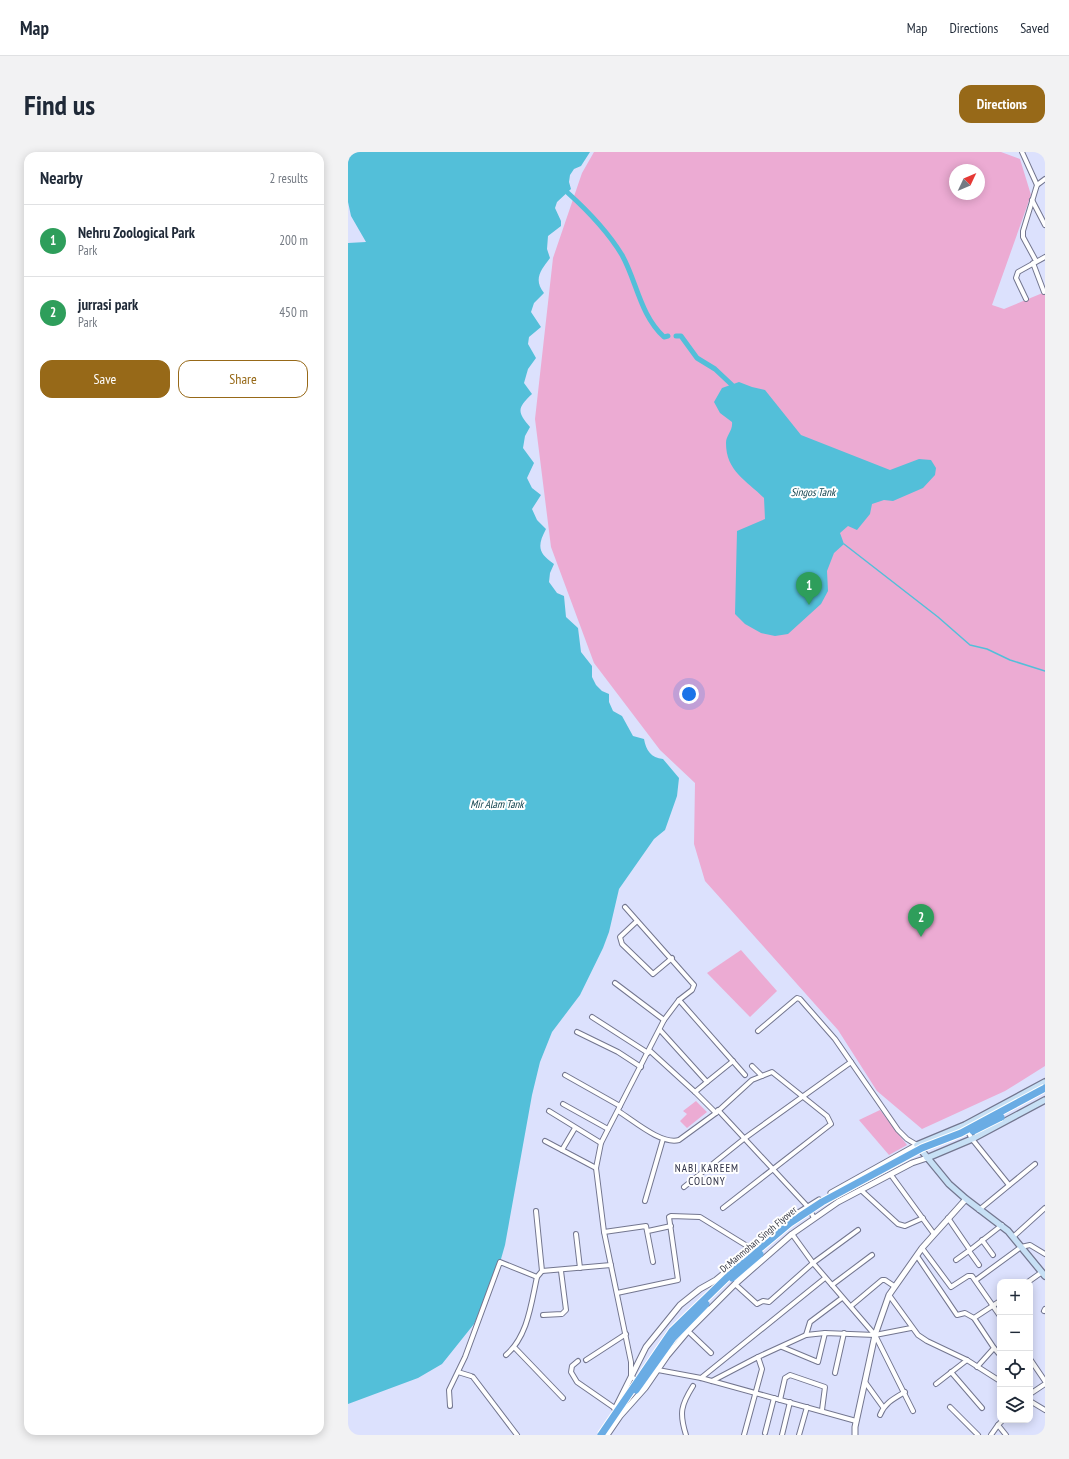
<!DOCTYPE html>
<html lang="en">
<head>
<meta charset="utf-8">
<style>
	body { margin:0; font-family:"PT Sans Narrow",sans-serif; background:#f2f2f3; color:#1f2937 }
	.controls { position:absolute; right:12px; bottom:12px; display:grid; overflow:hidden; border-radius:8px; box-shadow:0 2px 10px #0003 }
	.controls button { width:36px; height:36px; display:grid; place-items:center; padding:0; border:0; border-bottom:1px solid #e0e1e3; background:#fff; color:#1f2937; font:20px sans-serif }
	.compass { position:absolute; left:601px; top:12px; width:36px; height:36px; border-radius:50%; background:#fff; box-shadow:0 2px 10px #0003; rotate:46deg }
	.you { position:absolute; left:341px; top:542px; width:14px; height:14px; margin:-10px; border:3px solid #fff; border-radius:50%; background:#1a73e8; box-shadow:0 0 0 6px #1a73e833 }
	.badge { display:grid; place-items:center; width:26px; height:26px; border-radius:50%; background:#976918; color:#fff; font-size:13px; font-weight:700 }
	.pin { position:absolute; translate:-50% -33px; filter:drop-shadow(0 1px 2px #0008) }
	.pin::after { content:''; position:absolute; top:21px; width:14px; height:12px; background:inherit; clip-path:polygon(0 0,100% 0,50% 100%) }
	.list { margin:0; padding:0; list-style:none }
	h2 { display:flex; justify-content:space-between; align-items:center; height:52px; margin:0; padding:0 16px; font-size:17px }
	h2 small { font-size:13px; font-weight:400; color:#747a83 }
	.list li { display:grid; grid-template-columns:26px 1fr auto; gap:12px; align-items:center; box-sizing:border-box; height:72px; padding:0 16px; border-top:1px solid #e0e1e3 }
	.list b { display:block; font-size:15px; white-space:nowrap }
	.list p { margin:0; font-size:13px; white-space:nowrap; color:#747a83 }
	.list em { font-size:13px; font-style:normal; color:#747a83 }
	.actions { display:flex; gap:8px; padding:12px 16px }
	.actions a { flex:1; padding:9px 0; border:1px solid #976918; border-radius:12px; text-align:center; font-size:14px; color:#976918 }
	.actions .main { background:#976918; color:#fff }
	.icon { flex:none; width:22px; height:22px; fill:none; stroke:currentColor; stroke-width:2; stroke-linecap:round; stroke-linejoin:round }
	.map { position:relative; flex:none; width:697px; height:1283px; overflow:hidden; border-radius:12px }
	header { display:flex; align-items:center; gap:24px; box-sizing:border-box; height:56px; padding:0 20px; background:#fff; border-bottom:1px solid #e0e1e3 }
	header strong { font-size:19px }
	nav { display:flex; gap:22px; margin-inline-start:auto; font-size:14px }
	.intro { display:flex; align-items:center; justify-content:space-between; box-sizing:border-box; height:96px; padding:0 24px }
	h1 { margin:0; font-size:28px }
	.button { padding:10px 18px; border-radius:12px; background:#976918; color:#fff; font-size:14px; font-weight:700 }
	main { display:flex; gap:24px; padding:0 24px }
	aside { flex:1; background:#fff; border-radius:12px; box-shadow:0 2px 10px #0003 }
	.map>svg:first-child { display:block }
	.green { fill:#ecabd3; fill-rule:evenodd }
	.water { fill:#53bfd9 }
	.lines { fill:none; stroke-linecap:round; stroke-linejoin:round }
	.stream { stroke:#53bfd9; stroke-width:1.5 }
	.canal { stroke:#53bfd9; stroke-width:5 }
	.minor-casing { stroke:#73768f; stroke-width:6 }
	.tertiary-casing { stroke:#73768f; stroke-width:7 }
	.secondary-casing { stroke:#73768f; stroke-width:8 }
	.minor { stroke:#fff; stroke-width:4 }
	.tertiary { stroke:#fff; stroke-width:5 }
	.secondary { stroke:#c7e0f5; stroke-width:5.5 }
	.trunk-bridge-casing { stroke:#fff; stroke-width:9; stroke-linecap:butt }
	.trunk-bridge { stroke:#6aace4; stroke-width:7 }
	.labels { text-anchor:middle; stroke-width:4; stroke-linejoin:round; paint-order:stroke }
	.street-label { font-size:10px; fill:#363843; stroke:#fff }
	.water-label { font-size:11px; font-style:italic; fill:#11424d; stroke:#fff }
	.neighbourhood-label { font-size:11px; letter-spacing:1px; fill:#2d2f45; stroke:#fff }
</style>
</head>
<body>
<header>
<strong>Map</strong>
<nav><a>Map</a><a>Directions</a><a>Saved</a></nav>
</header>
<div class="intro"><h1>Find us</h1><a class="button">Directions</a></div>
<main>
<aside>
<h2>Nearby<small>2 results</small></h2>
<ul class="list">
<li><span class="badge" style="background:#2e9e5b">1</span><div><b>Nehru Zoological Park</b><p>Park</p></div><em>200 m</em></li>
<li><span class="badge" style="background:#2e9e5b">2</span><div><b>jurrasi park</b><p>Park</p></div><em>450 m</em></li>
</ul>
<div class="actions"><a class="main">Save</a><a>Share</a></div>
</aside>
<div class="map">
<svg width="697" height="1283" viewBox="0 0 697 1283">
	<rect width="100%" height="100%" fill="#dce1fd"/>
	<g class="green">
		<path d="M246,0h407l19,7 11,36 -39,110 12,4 41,-17v774l-40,25 -83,38 -45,-38 -39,-61 -133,-149 -11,-37 1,-61 -35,-33 -66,-87 -43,-116 -16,-128 18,-161 29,-85zM607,18h24v24h-24z"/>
		<polygon points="393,798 429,839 402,865 359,821"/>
		<polygon points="348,949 359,960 339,976 332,969 339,962 335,959"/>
		<polygon points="532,958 559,993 541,1003 511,968"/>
	</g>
	<g class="water">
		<path d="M0,0h242l-9,14 -7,3 -4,6 -1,7 2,7 -14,13 -2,6 6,13v5l-13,10 -1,13 3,9c-9,12 -17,21 -6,35l-10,10 -3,9 10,15 -12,10 -1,7 8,14 -8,11 -4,14 8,11c-15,14 -15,18 -2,33l-5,9 -2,12 11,15 -7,15 5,10 9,7 -9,14 5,11 9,9c-9,17 -8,24 8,35l-4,9 -1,9 8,11 7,3 2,21 12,11 3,24 11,14v11l4,8 6,6 7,3v8l4,9 9,5 11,20 11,3c2,11 7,19 19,20l16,19 -2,18 -12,34 -11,9 -35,50 -10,43 -6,16 -23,47 -28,37 -12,30 -8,33 -27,150 -10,35 -21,44 -32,40 -24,14 -70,26v-1161l18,-1 -15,-26 -3,-14z"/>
		<path d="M391,230l13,5 13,3 36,45 89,35 29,-11 12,1 5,8 -1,7 -12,13 -30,13 -9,-1 -12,4 -2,10 -13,16 -9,-4 -8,7 4,11 -10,9 -7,18 1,20 -7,13 -33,30 -13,2 -14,-3 -16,-9 -10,-10 2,-83 28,-12 -1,-21c-18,-18 -38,-27 -38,-55 0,-8 7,-12 6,-21l-12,-9 -6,-11 8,-14z"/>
	</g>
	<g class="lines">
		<polyline class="stream" points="496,392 590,465 622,493 639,497 662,508 697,519"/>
		<g class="canal">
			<path d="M220,41c20,18 40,39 54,62 15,27 18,60 42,82l4,-1"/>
			<polyline points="328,184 333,184 349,206 367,217 384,233"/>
		</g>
		<defs>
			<g id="minor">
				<polyline points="674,0 689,33"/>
				<polyline points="684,48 697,73"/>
				<polyline points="688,109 675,85 675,79 689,33 697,27"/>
				<polyline points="685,111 696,140"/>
				<polyline points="678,147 668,126 670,120 697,105"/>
				<polyline points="277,755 346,833 344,838 331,848 316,868 253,991 248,1016 256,1080 283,1210 283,1224 290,1230"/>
				<polyline points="289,769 272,785 274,792 305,822 324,806"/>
				<polyline points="267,831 316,868"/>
				<polyline points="331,848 397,923"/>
				<polyline points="244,865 300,901"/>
				<polyline points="312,878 359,930 347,940 368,961"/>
				<polyline points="410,879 449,846 452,847 487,887 550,978 559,987 569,993"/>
				<polyline points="229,880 270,900 293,915"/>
				<polyline points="301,898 347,940"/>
				<polyline points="217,923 272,954"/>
				<polyline points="359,930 385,909"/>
				<polyline points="215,952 260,977"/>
				<polyline points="370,958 460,1055 466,1066"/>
				<polyline points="201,959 253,991"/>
				<path d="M270,959c15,9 43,34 61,29l37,-27 36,-33 10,-4 -10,-10"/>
				<polyline points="227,976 214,998 248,1016"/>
				<polyline points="618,976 624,987 661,1033"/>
				<polyline points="197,989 214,998"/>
				<polyline points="543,1023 586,1082"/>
				<polyline points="336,1035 397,986 503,910"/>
				<polyline points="514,1039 550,1072 557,1074 575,1066"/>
				<polyline points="297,1049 315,987"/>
				<polyline points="375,1056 483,972 479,964 424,920 414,924"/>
				<polyline points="631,1058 687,1012"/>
				<polyline points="600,1066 622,1098 654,1073"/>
				<polyline points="300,1079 323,1074"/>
				<polyline points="256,1080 298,1074 305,1110"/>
				<polyline points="228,1082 232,1116"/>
				<polyline points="444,1082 465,1111 527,1183 565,1259"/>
				<polyline points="665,1085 697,1056"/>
				<polyline points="634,1088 645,1103"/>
				<polyline points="574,1096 603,1135 620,1124 624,1124 652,1164"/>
				<polyline points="621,1099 631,1113"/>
				<polyline points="569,1104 609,1163 617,1161 626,1166"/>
				<polyline points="608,1108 622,1098"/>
				<polyline points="194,1119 263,1113"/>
				<polyline points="628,1128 673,1095 682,1093 697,1102"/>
				<polyline points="680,1130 694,1120"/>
				<polyline points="387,1132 409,1152 415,1149 421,1150 465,1111 510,1078"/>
				<polyline points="484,1133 524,1103"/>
				<polyline points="269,1141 330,1128 321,1065 323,1064 352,1065 404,1097"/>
				<polyline points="541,1143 570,1183 579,1189 619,1208 652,1229"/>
				<polyline points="503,1154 534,1128 537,1128 546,1134"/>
				<polyline points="696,1159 697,1157"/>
				<polyline points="195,1163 214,1162 218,1158 213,1119"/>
				<polyline points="340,1179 363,1201"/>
				<polyline points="458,1183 462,1170 494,1146"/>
				<polyline points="434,1195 470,1210 477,1181"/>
				<polyline points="167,1196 215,1246"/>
				<polyline points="646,1196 652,1203"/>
				<path d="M158,1203c22,-19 25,-51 31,-78l5,-6 -6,-60"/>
				<polyline points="682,1207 697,1229"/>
				<polyline points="238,1208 278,1182"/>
				<polyline points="230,1209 224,1214 223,1220 229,1230 268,1257"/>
				<polyline points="629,1215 646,1196 626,1166 652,1149"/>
				<polyline points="310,1218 353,1226 508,1269"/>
				<polyline points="110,1220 123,1224"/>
				<polyline points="603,1220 634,1256"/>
				<polyline points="487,1221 496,1181"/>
				<polyline points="125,1225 169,1283"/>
				<polyline points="353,1226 477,1126"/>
				<polyline points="364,1229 410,1205 458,1183 477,1181 527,1183 563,1176"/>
				<polyline points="517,1230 535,1255"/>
				<polyline points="588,1232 619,1208"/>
				<polyline points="682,1242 697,1232"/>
				<polyline points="432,1248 437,1226 442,1223 477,1235 474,1258"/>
				<polyline points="682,1249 697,1258"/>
				<polyline points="102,1254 101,1238 117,1205 152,1110 189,1125"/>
				<polyline points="602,1255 630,1283"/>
				<path d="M532,1263c5,-12 13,-16 25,-23"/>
				<polyline points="655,1268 650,1273 658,1283"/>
				<polyline points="417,1281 426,1246"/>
				<path d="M338,1283c-7,-22 -5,-30 7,-49"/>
				<polyline points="396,1283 414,1217 410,1205"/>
				<polyline points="434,1283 442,1250"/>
				<polyline points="451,1283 459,1255"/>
				<polyline points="643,1283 650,1273"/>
			</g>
			<g id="tertiary">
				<polyline points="483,1041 569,993"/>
				<polyline points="267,1257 298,1195 332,1153 352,1137 368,1128 447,1063 471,1048"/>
				<polyline points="259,1283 272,1264 297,1236 319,1204 340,1179 387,1132 444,1082 490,1050 564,1011 579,1006"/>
				<polyline points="507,1283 507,1275 527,1183 541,1143 574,1096 618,1047"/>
			</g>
			<g id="secondary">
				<polyline points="697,930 617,973 569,993 601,1032 618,1047 660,1079 697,1124"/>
				<polyline points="579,1006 624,987 697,948"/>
			</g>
		</defs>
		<use href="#minor" class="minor-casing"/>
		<use href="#tertiary" class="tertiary-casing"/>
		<use href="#secondary" class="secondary-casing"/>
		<use href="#minor" class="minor"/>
		<use href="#tertiary" class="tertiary"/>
		<use href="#secondary" class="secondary"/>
		<defs>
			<g id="trunk-bridge">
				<polyline points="625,979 653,965"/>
				<polyline points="384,1126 412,1102"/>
				<polyline points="288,1238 325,1186 358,1152"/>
				<polyline points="253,1283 324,1179 393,1112 442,1071 474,1050 574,996 613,981 697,936"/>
			</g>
		</defs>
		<use href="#trunk-bridge" class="trunk-bridge-casing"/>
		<use href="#trunk-bridge" class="trunk-bridge"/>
	</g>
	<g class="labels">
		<g class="street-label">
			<text transform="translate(410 1087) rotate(-40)" y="4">Dr.Manmohan Singh Flyover</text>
		</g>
		<g class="water-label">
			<text x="465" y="344">Singos Tank</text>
			<text x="149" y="656">Mir Alam Tank</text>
		</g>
		<g class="neighbourhood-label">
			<text x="359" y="1020">NABI KAREEM<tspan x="359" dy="13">COLONY</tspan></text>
		</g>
	</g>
</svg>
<div class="controls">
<button>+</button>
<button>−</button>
<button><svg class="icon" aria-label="locate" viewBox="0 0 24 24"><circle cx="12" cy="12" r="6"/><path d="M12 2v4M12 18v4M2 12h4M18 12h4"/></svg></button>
<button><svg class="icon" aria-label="layers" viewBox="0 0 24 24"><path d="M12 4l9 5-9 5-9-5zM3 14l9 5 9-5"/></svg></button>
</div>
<svg class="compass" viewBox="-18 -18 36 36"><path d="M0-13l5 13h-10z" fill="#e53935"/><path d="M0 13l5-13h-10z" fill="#747a83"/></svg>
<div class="you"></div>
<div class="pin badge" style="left:461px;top:453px;background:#2e9e5b">1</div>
<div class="pin badge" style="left:573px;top:785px;background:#2e9e5b">2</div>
</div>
</main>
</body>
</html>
